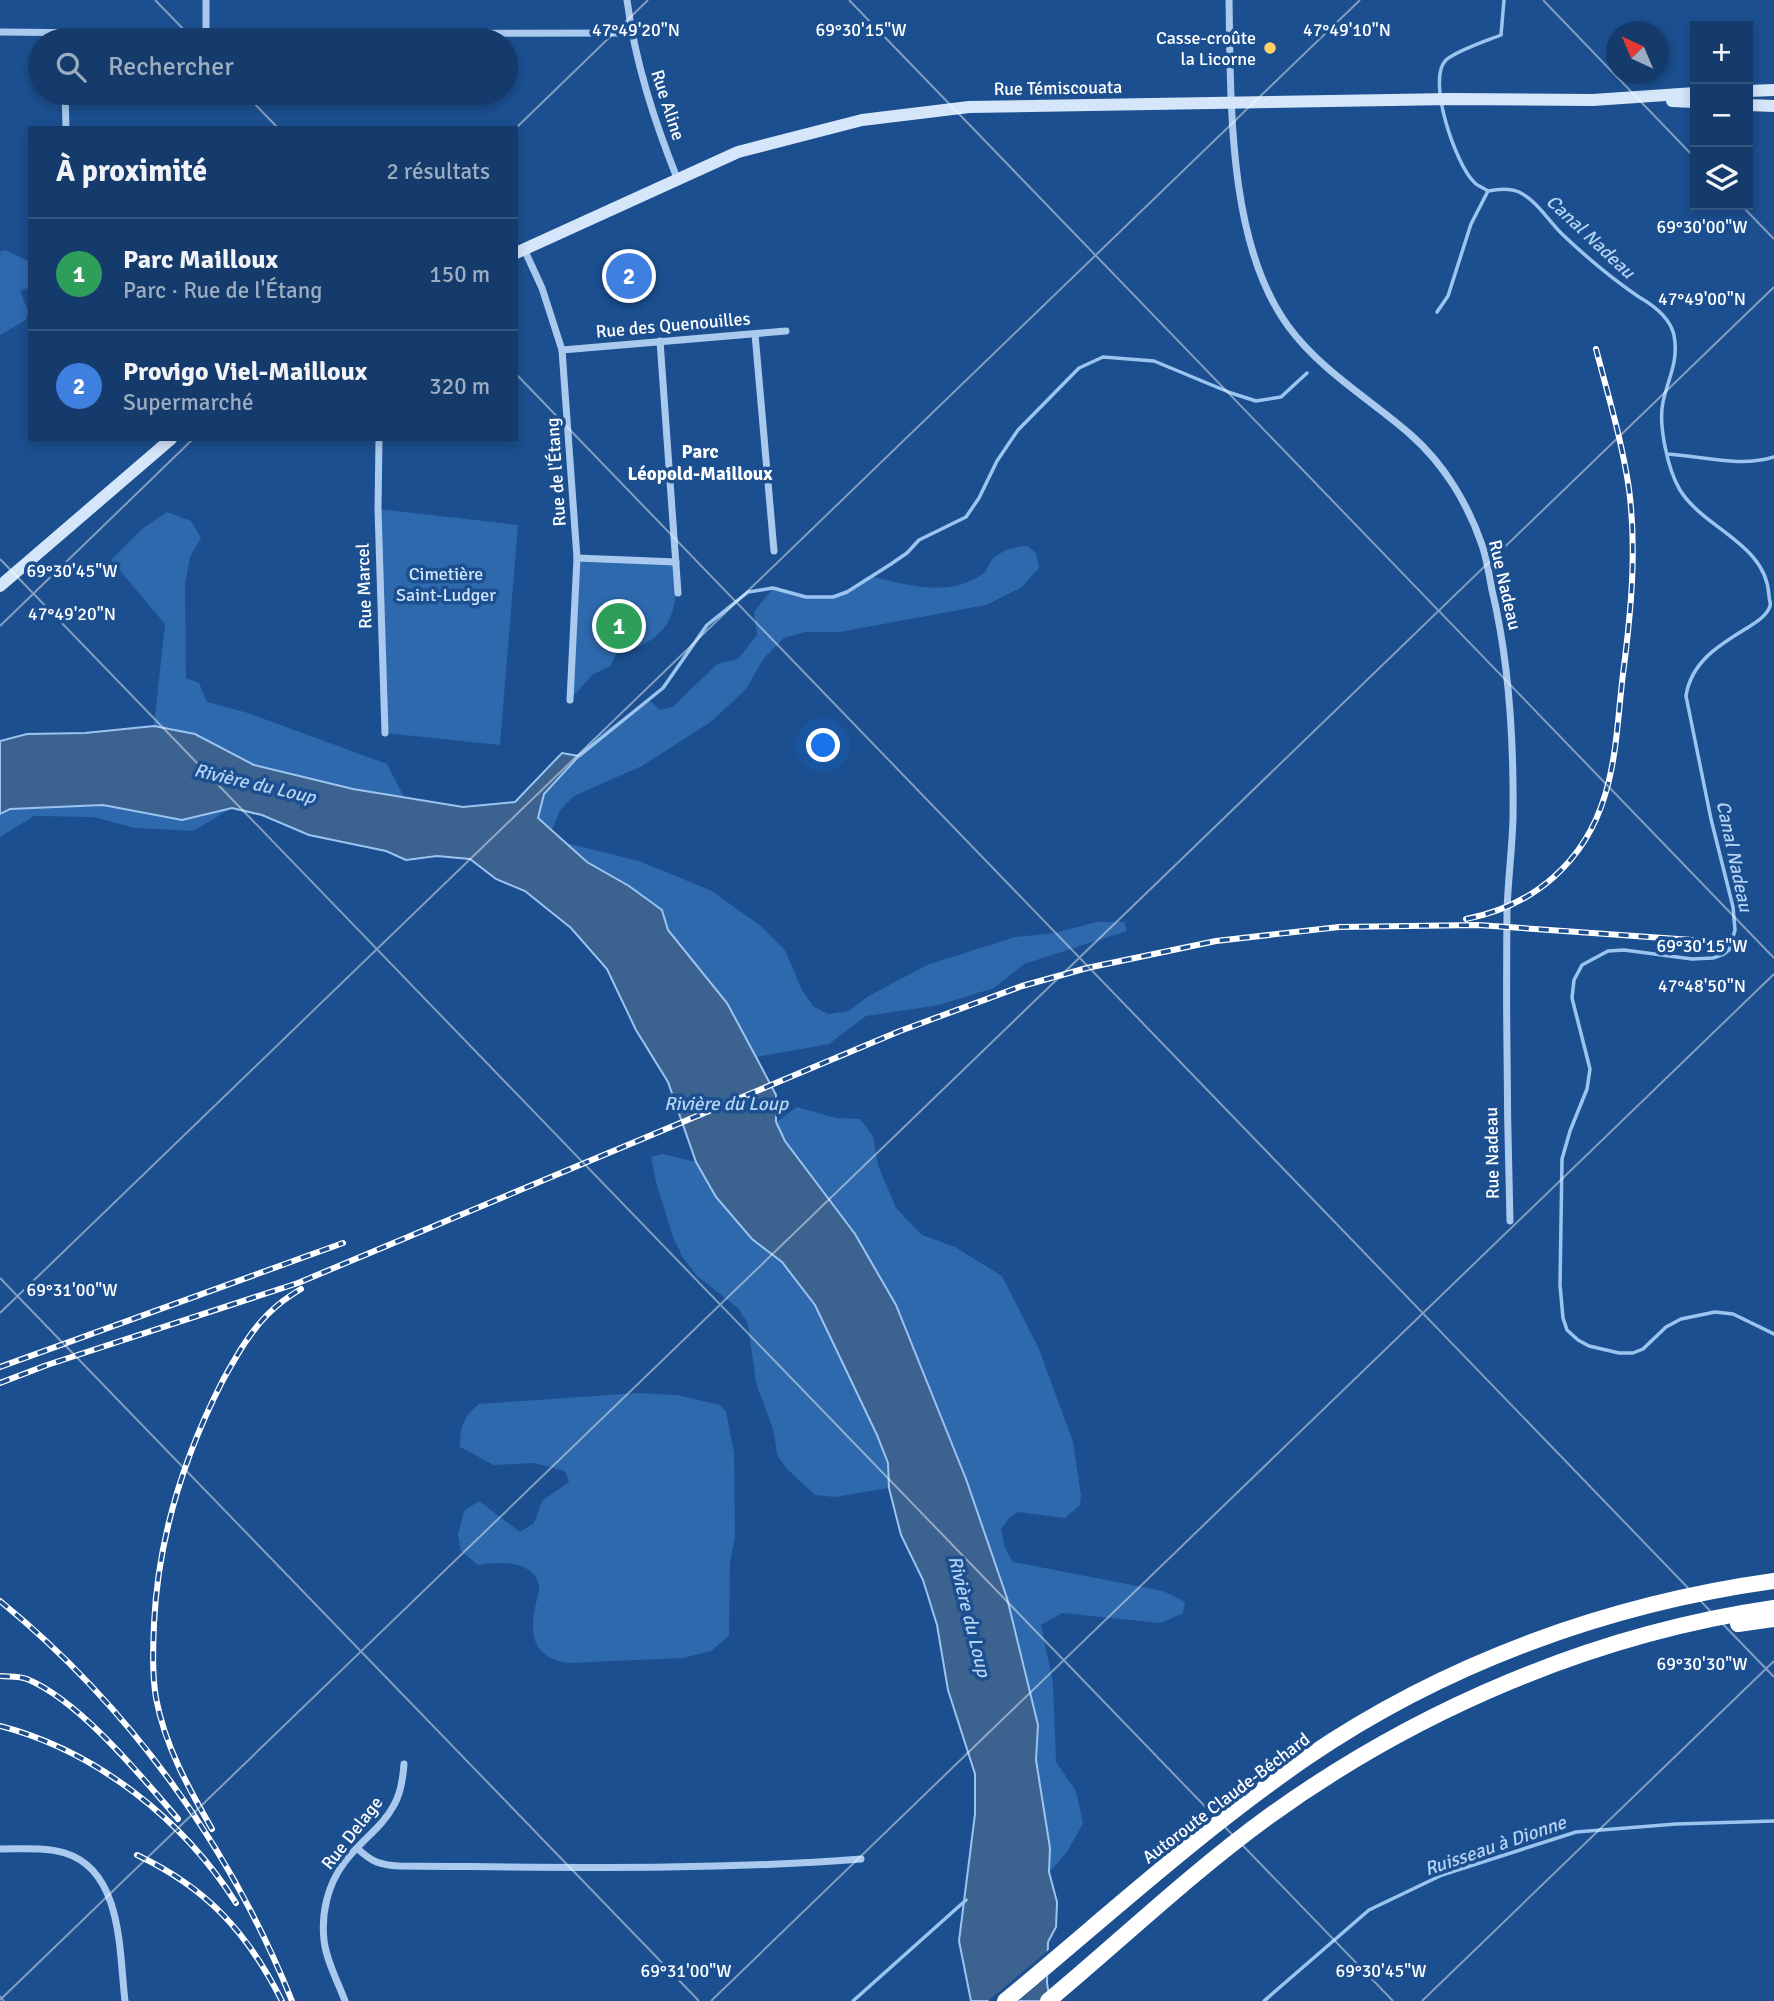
<!DOCTYPE html>
<html lang="fr">
<head>
<meta charset="utf-8">
<style>
	body { margin:0; font-family:Signika,sans-serif; background:#1d4271; color:#f1f3f6 }
	.controls { position:absolute; right:21px; top:21px; display:grid; overflow:hidden; border-radius:0px; box-shadow:0 4px 10px #0003 }
	.controls button { width:63px; height:63px; display:grid; place-items:center; padding:0; border:0; border-bottom:2px solid #33557e; background:#143b6b; color:#f1f3f6; font:35px sans-serif }
	.compass { position:absolute; left:1606px; top:21px; width:63px; height:63px; border-radius:50%; background:#143b6b; box-shadow:0 4px 10px #0003; rotate:316deg }
	.you { position:absolute; left:824px; top:746px; width:24px; height:24px; margin:-18px; border:5px solid #fff; border-radius:50%; background:#1a73e8; box-shadow:0 0 0 10px #1a73e833 }
	.badge { display:grid; place-items:center; width:46px; height:46px; border-radius:50%; background:#8bbbb9; color:#fff; font-size:23px; font-weight:700 }
	.pin { position:absolute; translate:-50% -50%; border:4px solid #fff; box-shadow:0 2px 7px #0006 }
	.list { margin:0; padding:0; list-style:none }
	h2 { display:flex; justify-content:space-between; align-items:center; height:91px; margin:0; padding:0 28px; font-size:30px }
	h2 small { font-size:23px; font-weight:400; color:#9dadc1 }
	.list li { display:grid; grid-template-columns:46px 1fr auto; gap:21px; align-items:center; box-sizing:border-box; height:112px; padding:0 28px; border-top:2px solid #33557e }
	.list b { display:block; font-size:26px; white-space:nowrap }
	.list p { margin:0; font-size:23px; white-space:nowrap; color:#9dadc1 }
	.list em { font-size:23px; font-style:normal; color:#9dadc1 }
	.icon { flex:none; width:38px; height:38px; fill:none; stroke:currentColor; stroke-width:2; stroke-linecap:round; stroke-linejoin:round }
	.map { position:relative; flex:none; width:1774px; height:2001px; overflow:hidden }
	.search { position:absolute; background:#143b6b; box-shadow:0 4px 10px #0003; left:28px; top:28px; width:490px; height:77px; display:flex; align-items:center; gap:18px; box-sizing:border-box; padding:0 24px; border-radius:38px; color:#9dadc1; font-size:26px }
	.panel { position:absolute; background:#143b6b; box-shadow:0 4px 10px #0003; left:28px; top:126px; width:490px; height:315px; border-radius:0px }
	.map>svg:first-child { display:block }
	.green { fill:#2e69ad }
	.water { fill:#3c6290; stroke:#9cc4f0; stroke-width:2 }
	.pier { fill:#1b4f8f }
	.lines { fill:none; stroke-linecap:round; stroke-linejoin:round }
	.stream { stroke:#9cc4f0; stroke-width:3.5 }
	.minor { stroke:#a9c9ee; stroke-width:7 }
	.secondary { stroke:#d6e6fa; stroke-width:12 }
	.motorway { stroke:#fff; stroke-width:16 }
	.rail-casing { stroke:#fff; stroke-width:6 }
	.rail { stroke:#1b4f8f; stroke-width:3.5; stroke-dasharray:10; stroke-linecap:butt }
	.ticks { fill:none; stroke:#fff; stroke-width:2; stroke-opacity:0.45 }
	.poi-dot { fill:#ffd166; stroke:#1b4f8f; stroke-width:2.5 }
	.labels { text-anchor:middle; stroke-width:7; stroke-linejoin:round; paint-order:stroke }
	.poi-label { font-size:18px; fill:#fff; stroke:#1b4f8f; text-anchor:end }
	.street-label { font-size:18px; fill:#fff; stroke:#1b4f8f }
	.park-label { font-size:18px; fill:#cfe3fa; stroke:#1b4f8f }
	.water-label { font-size:19px; font-style:italic; fill:#b5d3f5; stroke:#1b4f8f }
	.neighbourhood-label { font-size:19px; font-weight:bold; fill:#fff; stroke:#1b4f8f }
	.ticks-label { font-size:18px; text-anchor:middle; fill:#fff; stroke:#1b4f8f; stroke-width:7; stroke-linejoin:round; paint-order:stroke }
</style>
</head>
<body>
<div class="map">
<svg width="1774" height="2001" viewBox="0 0 1774 2001">
	<rect width="100%" height="100%" fill="#1b4f8f"/>
	<g class="green">
		<polygon points="5,250 30,262 30,287 20,291 28,311 26,320 0,335 0,252"/>
		<polygon points="378,509 518,525 500,745 385,733"/>
		<polygon points="167,512 191,521 201,538 190,557 185,584 186,678 199,683 207,702 248,713 387,764 404,797 353,789 254,765 195,734 154,726 165,624 111,560 142,529"/>
		<path d="M1027,546l9,7 3,15 -17,19 -36,18 -146,27h-35l-21,6 -20,20 -18,31 -34,32 -70,45 -68,30 -14,14 -8,20 -14,-12 6,-24 49,-55 56,-39 11,10 14,-4 43,-42 21,-5 19,-24 -3,-23 19,-24c45,13 57,15 97,-12 37,9 78,22 113,-2 4,-3 5,-9 9,-14 9,-10 22,-13 35,-14z"/>
		<path d="M577,558l99,4c3,51 -5,79 -59,91l-7,13 -18,9 -22,25z"/>
		<polygon points="103,805 182,820 232,808 193,831 135,828 93,817 34,816 0,837 0,814 10,809"/>
		<polygon points="566,843 639,861 712,891 762,927 785,950 802,990 813,1006 828,1014 849,1011 867,997 927,965 1015,937 1055,933 1096,922 1124,922 1127,931 1024,964 994,988 939,1005 866,1016 829,1044 756,1057 727,1003 668,930 662,910 629,886 587,862"/>
		<polygon points="797,1107 836,1118 860,1119 873,1136 878,1165 896,1208 922,1235 955,1247 1002,1276 1039,1349 1073,1442 1081,1495 1080,1505 1065,1518 1018,1512 1010,1517 1001,1529 1005,1548 1013,1562 1163,1591 1185,1602 1183,1613 1161,1623 1062,1613 1041,1625 1053,1683 1056,1762 1076,1791 1083,1823 1067,1852 1049,1872 1050,1848 1036,1759 1038,1725 1007,1599 966,1479 896,1305 855,1234 785,1141 776,1122"/>
		<polygon points="663,1154 696,1162 716,1197 752,1239 782,1262 815,1305 877,1435 888,1463 889,1488 835,1497 815,1495 786,1468 777,1455 774,1432 756,1383 748,1324 738,1308 697,1276 682,1256 673,1237 656,1182 651,1157"/>
		<path d="M637,1393l40,2 43,10 6,6 8,42 1,85 -5,24 -1,74 -18,15 -28,7 -114,5c-33,-5 -40,-23 -34,-55 1,-6 5,-16 4,-22 -4,-27 -42,-24 -61,-21l-17,-14 -3,-16 6,-24 15,-10 41,31 14,-9 8,-22 27,-19 -4,-11 -31,-8 -40,2 -34,-18c0,-20 3,-30 19,-43z"/>
	</g>
	<polygon class="water" points="154,726 195,734 254,765 353,789 463,807 515,802 562,753 579,756 544,794 538,818 587,862 629,886 662,910 668,930 727,1003 756,1057 776,1095 776,1122 785,1141 855,1234 896,1305 966,1479 1007,1598 1038,1725 1036,1760 1050,1848 1049,1872 1057,1902 1056,1927 1048,1942 1047,1983 1050,2001 971,2001 959,1941 975,1814 975,1774 948,1690 937,1625 923,1580 901,1535 889,1488 888,1463 877,1435 815,1305 782,1262 752,1239 716,1197 696,1162 668,1082 636,1030 607,969 571,928 525,891 496,879 470,859 437,856 406,860 386,851 309,835 262,815 232,808 182,820 103,805 10,809 0,814 0,741 27,734 85,733"/>
	<polygon class="pier" points="1051,1948 1051,1973 1018,2001 988,2001"/>
	<g class="lines">
		<g class="stream">
			<path d="M1488,191c10,-2 22,-3 31,1 18,9 28,27 42,41 24,23 50,45 78,64 14,8 31,21 35,38 5,27 -6,43 -11,67 -5,23 5,68 17,88 24,39 87,54 89,106 0,3 2,7 1,10 -3,10 -15,17 -23,22 -28,17 -56,34 -61,68l25,123 22,88 2,23 -6,20 -5,4 -11,4 -21,1 -68,-9 -16,1 -26,14 -8,15 -2,18 18,71 -3,20 -17,42 -8,28 -2,126 3,33 4,12 11,10 11,6 30,7h14l10,-4 23,-22 15,-8 34,-7 18,2 41,20"/>
			<path d="M1488,191c-4,-3 -11,-5 -14,-9 -18,-17 -48,-103 -28,-122 12,-10 40,-19 55,-25l3,-35"/>
			<polyline points="1437,312 1448,296 1471,224 1488,191"/>
			<path d="M1667,454c35,2 73,14 107,3"/>
			<polyline points="579,756 663,688 707,625 748,592 773,588 806,597 833,597 847,592 891,564 907,553 919,540 966,517 979,498 997,461 1018,430 1079,368 1103,357 1154,361 1231,393 1256,401 1281,397 1307,373"/>
			<polyline points="853,2001 966,1900"/>
			<polyline points="1264,2001 1369,1910 1442,1875 1576,1832 1676,1824 1774,1821"/>
		</g>
		<g class="minor">
			<path d="M627,0c8,62 27,120 50,178"/>
			<path d="M1229,0c2,100 -2,242 59,326 33,45 82,73 123,109 33,29 57,69 71,110 5,14 7,30 10,45 18,75 22,152 21,229 -1,31 -5,61 -6,92 -1,103 0,207 3,310"/>
			<polyline points="0,32 206,34 631,33"/>
			<polyline points="206,34 206,0"/>
			<polyline points="65,93 66,128"/>
			<polyline points="187,93 190,97 202,100 213,93"/>
			<polyline points="524,249 542,288 562,350 577,558 570,700"/>
			<polyline points="755,334 774,551"/>
			<polyline points="660,341 678,593"/>
			<polyline points="562,350 786,331"/>
			<polyline points="379,439 378,509 385,733"/>
			<polyline points="577,558 676,562"/>
			<path d="M0,1849c21,0 45,-2 65,4 58,18 54,99 60,148"/>
			<path d="M358,1849c14,13 22,16 41,17 153,1 309,5 462,-7"/>
			<path d="M345,2001c-7,-19 -19,-41 -21,-61 -3,-27 4,-56 20,-77 15,-21 38,-35 50,-58 7,-12 9,-27 10,-41"/>
		</g>
		<g class="secondary">
			<polyline points="1748,91 1774,90"/>
			<polyline points="1672,101 1695,102"/>
			<polyline points="1748,105 1774,106"/>
			<polyline points="516,253 738,152 862,120 969,107 1451,99 1593,100 1695,93"/>
			<polyline points="0,586 171,439"/>
		</g>
		<g class="motorway">
			<polyline points="1738,1624 1774,1619"/>
			<path d="M1005,2001c99,-82 195,-170 301,-243 139,-95 302,-154 468,-177"/>
			<path d="M1048,2001c73,-61 143,-128 220,-184 148,-107 325,-183 506,-209"/>
		</g>
		<defs>
			<g id="rail">
				<path d="M1466,919c68,-13 119,-57 139,-124 12,-39 13,-81 18,-121 8,-62 14,-123 6,-185 -7,-48 -21,-94 -33,-140"/>
				<polyline points="0,1367 343,1243"/>
				<polyline points="0,1383 47,1365 298,1283 900,1031 1022,986 1087,968 1216,941 1339,927 1478,925 1721,942"/>
				<path d="M0,1601c129,105 230,245 292,400"/>
				<path d="M0,1676c8,1 19,0 27,3 53,22 114,97 151,140"/>
				<path d="M0,1726c96,25 183,93 236,177"/>
				<path d="M212,1829c-24,-42 -47,-83 -56,-131 -4,-25 -3,-50 -2,-74 4,-86 30,-168 69,-244 13,-23 26,-47 45,-66 10,-10 21,-18 33,-25"/>
				<path d="M137,1855c70,33 110,77 145,146"/>
			</g>
		</defs>
		<use href="#rail" class="rail-casing"/>
		<use href="#rail" class="rail"/>
	</g>
	<path class="ticks" d="M155,0l39,40M849,0l925,958M1543,0l152,158M244,93l34,35M516,128l132,-128M1741,205l33,34M516,374l1258,1303M0,559l1393,1442M0,626l193,-187M0,1278l699,723M0,1313l1360,-1313M0,1996l4,5M0,2000l1774,-1713M711,2001l1063,-1027M1422,2001l352,-340"/>
	<circle class="poi-dot" cx="1270" cy="48" r="7"/>
	<g class="labels">
		<g class="poi-label">
			<text x="1256" y="44">Casse-croûte<tspan x="1256" dy="21">la Licorne</tspan></text>
		</g>
		<g class="street-label">
			<text transform="translate(1058 88) rotate(-1)" y="6">Rue Témiscouata</text>
			<text transform="translate(668 105) rotate(72)" y="6">Rue Aline</text>
			<text transform="translate(673 325) rotate(-5)" y="6">Rue des Quenouilles</text>
			<text transform="translate(556 472) rotate(-94)" y="6">Rue de l'Étang</text>
			<text transform="translate(1505 585) rotate(77)" y="6">Rue Nadeau</text>
			<text transform="translate(364 586) rotate(-92)" y="6">Rue Marcel</text>
			<text transform="translate(1492 1153) rotate(-91)" y="6">Rue Nadeau</text>
			<text transform="translate(1226 1798) rotate(-37)" y="6">Autoroute Claude-Béchard</text>
			<text transform="translate(352 1833) rotate(-52)" y="6">Rue Delage</text>
		</g>
		<g class="park-label">
			<text x="446" y="580">Cimetière<tspan x="446" dy="21">Saint-Ludger</tspan></text>
		</g>
		<g class="water-label">
			<text transform="translate(1591 236) rotate(43)" y="7">Canal Nadeau</text>
			<text transform="translate(255 783) rotate(13)" y="7">Rivière du Loup</text>
			<text transform="translate(1735 856) rotate(78)" y="7">Canal Nadeau</text>
			<text x="726" y="1110">Rivière du Loup</text>
			<text transform="translate(970 1616) rotate(76)" y="7">Rivière du Loup</text>
			<text transform="translate(1495 1845) rotate(-19)" y="7">Ruisseau à Dionne</text>
		</g>
		<g class="neighbourhood-label">
			<text x="700" y="458">Parc<tspan x="700" dy="22">Léopold-Mailloux</tspan></text>
		</g>
	</g>
	<g class="ticks-label">
		<text x="636" y="36">47°49'20"N</text>
		<text x="1347" y="36">47°49'10"N</text>
		<text x="861" y="36">69°30'15"W</text>
		<text x="1702" y="233">69°30'00"W</text>
		<text x="1702" y="305">47°49'00"N</text>
		<text x="72" y="577">69°30'45"W</text>
		<text x="72" y="620">47°49'20"N</text>
		<text x="1702" y="952">69°30'15"W</text>
		<text x="1702" y="992">47°48'50"N</text>
		<text x="72" y="1296">69°31'00"W</text>
		<text x="1702" y="1670">69°30'30"W</text>
		<text x="686" y="1977">69°31'00"W</text>
		<text x="1381" y="1977">69°30'45"W</text>
	</g>
</svg>
<div class="controls">
<button>+</button>
<button>−</button>
<button><svg class="icon" aria-label="layers" viewBox="0 0 24 24"><path d="M12 4l9 5-9 5-9-5zM3 14l9 5 9-5"/></svg></button>
</div>
<svg class="compass" viewBox="-18 -18 36 36"><path d="M0-13l5 13h-10z" fill="#e53935"/><path d="M0 13l5-13h-10z" fill="#9dadc1"/></svg>
<div class="you"></div>
<div class="pin badge" style="left:619px;top:626px;background:#2e9e5b">1</div>
<div class="pin badge" style="left:629px;top:276px;background:#3f7fe0">2</div>
<div class="search"><svg class="icon" aria-label="search" viewBox="0 0 24 24"><circle cx="10" cy="10" r="6"/><path d="M15 15l6 6"/></svg>Rechercher</div>
<section class="panel">
<h2>À proximité<small>2 résultats</small></h2>
<ul class="list">
<li><span class="badge" style="background:#2e9e5b">1</span><div><b>Parc Mailloux</b><p>Parc · Rue de l'Étang</p></div><em>150 m</em></li>
<li><span class="badge" style="background:#3f7fe0">2</span><div><b>Provigo Viel-Mailloux</b><p>Supermarché</p></div><em>320 m</em></li>
</ul>
</section>
</div>
</body>
</html>
